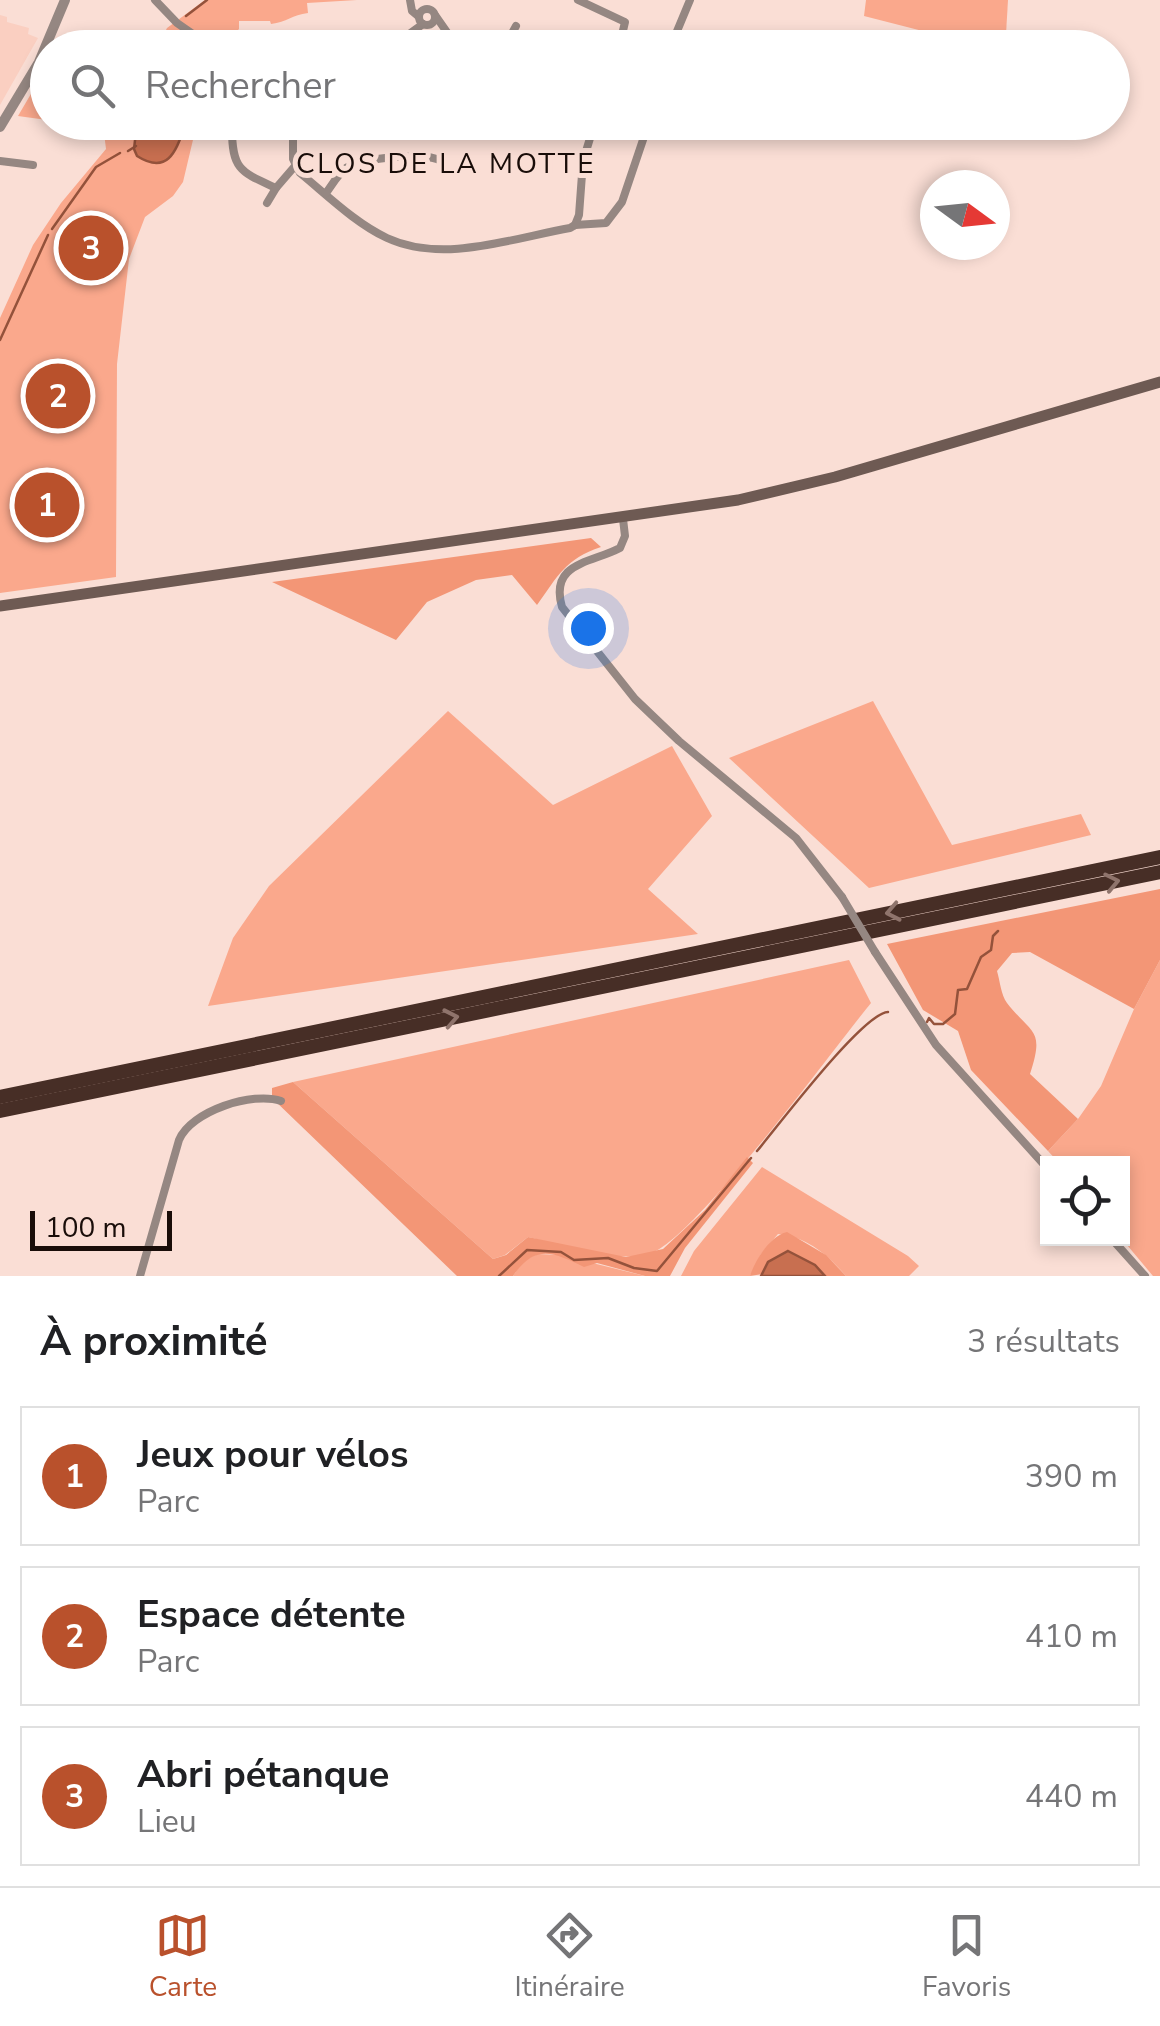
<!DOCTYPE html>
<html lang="fr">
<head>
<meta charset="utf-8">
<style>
	body { margin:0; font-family:"Nunito Sans",sans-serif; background:#f6f6f6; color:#202124 }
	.controls { position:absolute; right:30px; bottom:30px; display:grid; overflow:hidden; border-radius:0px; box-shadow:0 5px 15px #0003 }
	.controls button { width:90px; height:90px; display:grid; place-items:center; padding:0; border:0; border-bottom:2px solid #e0e0e0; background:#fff; color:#202124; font:50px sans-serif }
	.compass { position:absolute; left:920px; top:170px; width:90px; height:90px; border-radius:50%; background:#fff; box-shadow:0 5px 15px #0003; rotate:105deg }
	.scale { position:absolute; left:30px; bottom:25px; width:142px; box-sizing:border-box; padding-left:10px; border:5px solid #190d09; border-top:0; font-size:28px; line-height:35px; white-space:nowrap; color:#190d09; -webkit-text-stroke:8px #faded5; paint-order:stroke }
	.you { position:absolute; left:588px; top:628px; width:35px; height:35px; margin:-25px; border:8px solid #fff; border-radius:50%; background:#1a73e8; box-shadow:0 0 0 15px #1a73e833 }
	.badge { display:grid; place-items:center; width:65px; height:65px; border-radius:50%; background:#b9512c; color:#fff; font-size:32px; font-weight:700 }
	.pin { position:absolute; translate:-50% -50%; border:5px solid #fff; box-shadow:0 2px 10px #0006 }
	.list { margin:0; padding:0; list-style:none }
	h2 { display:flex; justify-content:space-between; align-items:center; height:130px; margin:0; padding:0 40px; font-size:42px }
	h2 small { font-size:32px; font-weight:400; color:#757577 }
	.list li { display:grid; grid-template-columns:65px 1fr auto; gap:30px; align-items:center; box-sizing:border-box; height:140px; margin:0 20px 20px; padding:0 20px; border:2px solid #e0e0e0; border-radius:0px }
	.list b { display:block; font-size:38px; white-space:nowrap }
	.list p { margin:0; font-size:32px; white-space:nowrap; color:#757577 }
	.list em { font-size:32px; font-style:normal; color:#757577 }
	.icon { flex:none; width:55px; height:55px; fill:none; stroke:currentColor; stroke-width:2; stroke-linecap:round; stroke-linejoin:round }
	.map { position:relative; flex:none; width:1160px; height:1276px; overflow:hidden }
	.search { position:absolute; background:#fff; box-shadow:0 5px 15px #0003; left:30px; right:30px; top:30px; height:110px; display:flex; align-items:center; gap:25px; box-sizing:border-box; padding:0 35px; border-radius:55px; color:#757577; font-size:38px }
	.sheet { height:610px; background:#fff }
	nav { display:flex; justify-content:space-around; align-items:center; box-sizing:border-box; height:140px; border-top:2px solid #e0e0e0; background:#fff; font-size:28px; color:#757577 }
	nav a { display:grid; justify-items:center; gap:5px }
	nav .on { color:#b9512c }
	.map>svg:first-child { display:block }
	.built { fill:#facfc1 }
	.green { fill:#faa88c }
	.forest { fill:#f39676 }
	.water { fill:#c86f50; stroke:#94523b; stroke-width:2.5 }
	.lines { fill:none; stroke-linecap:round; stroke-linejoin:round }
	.stream { stroke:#94523b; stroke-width:2.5 }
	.minor { stroke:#958782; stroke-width:8 }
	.tertiary { stroke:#958782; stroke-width:10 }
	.secondary { stroke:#6e5a53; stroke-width:11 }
	.trunk { stroke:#472e26; stroke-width:14 }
	.minor-bridge { stroke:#958782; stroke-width:8 }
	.oneway { stroke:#8f746c }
	.labels { text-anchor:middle; stroke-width:10; stroke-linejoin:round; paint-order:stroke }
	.neighbourhood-label { font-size:28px; letter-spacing:2.5px; fill:#190d09; stroke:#faded5 }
</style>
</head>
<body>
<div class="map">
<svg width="1160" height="1276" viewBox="0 0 1160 1276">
	<rect width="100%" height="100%" fill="#faded5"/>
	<polygon class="built" points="0,15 7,17 7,22 29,28 28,34 38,38 0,105"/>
	<g class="green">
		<path d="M205,0h152l-50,3 1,10c-16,2 -21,9 -37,11l-1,-3h-31v8l-7,7 -1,11 -22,-12 -6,12 -46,1 10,-20z"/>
		<polygon points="866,0 1008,0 1006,34 946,37 864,16"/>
		<polygon points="47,77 47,120 18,116 35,87 41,90"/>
		<polygon points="66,123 197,123 183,182 173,196 145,217 129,259 117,364 116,577 0,593 0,318 33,245 61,203 106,149 103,125"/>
		<polygon points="873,701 952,845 1081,814 1091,835 869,888 729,758"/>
		<polygon points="448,711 553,805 672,746 712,816 648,889 698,934 208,1006 233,938 269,886"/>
		<path d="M849,960l22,43c-37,45 -179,240 -222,251 -33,9 -87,-9 -121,-17l-23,18 -12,4 -200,-177z"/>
		<polygon points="1160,960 1160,1276 1153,1276 1122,1239 1122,1164 1059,1163 1048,1151 1078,1119 1101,1086 1134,1009"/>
		<path d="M762,1167l146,89 11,10 -10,10h-63c-19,-22 -39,-39 -68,-42l-17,20 -11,22h-69l13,-25z"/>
		<polygon points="538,1254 560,1255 645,1276 513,1276 523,1261"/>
	</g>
	<g class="forest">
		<path d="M591,538l10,9c-36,12 -43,29 -64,58l-25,-30 -36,5 -49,22 -31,38 -124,-58z"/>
		<path d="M1160,889v71l-26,49 -104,-57 -18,1 -15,18c3,10 4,24 10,32 25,32 38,25 23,71l48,45 -30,32 -77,-81 -13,-39 -35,-21 -36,-66z"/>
		<path d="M293,1082l200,177 13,-4 22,-18 98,20 37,-8 42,-39 42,-53 6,6 -68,85 -15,28h-25l-48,-13 -13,4c-30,-14 -48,-24 -71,9h-56l-185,-178v-10z"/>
		<path d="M787,1232l39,23 20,21h-21l-10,-11 -65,11c5,-16 20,-40 37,-44z"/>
	</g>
	<g class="water">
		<path d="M137,123v-1l49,1c-9,24 -16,54 -49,33l-3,-7z"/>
		<polygon points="788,1251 815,1265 825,1276 761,1276 768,1262"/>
	</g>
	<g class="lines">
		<g class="stream">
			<polyline points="186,16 207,0"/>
			<polyline points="169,48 175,33"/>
			<polyline points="128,151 136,146"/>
			<polyline points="52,229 96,167 120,153"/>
			<polyline points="0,340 48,235"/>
			<polyline points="927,1022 929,1018 934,1024 943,1024 955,1014 958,990 967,989 981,957 991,950 993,936 998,931"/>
			<path d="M757,1151c21,-25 106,-138 131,-139"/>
			<polyline points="499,1276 527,1250 561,1252 574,1260 608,1258 634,1268 657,1271 751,1158"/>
		</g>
		<g class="minor">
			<polyline points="155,0 177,23 213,48"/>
			<polyline points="410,0 412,11 418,16"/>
			<polyline points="578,0 625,22 619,48"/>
			<circle cx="427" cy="17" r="8"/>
			<polyline points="435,15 458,48"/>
			<polyline points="390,48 423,24"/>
			<polyline points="504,48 516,26"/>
			<polyline points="670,48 690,0"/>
			<path d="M293,122v37l7,14c27,22 55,50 87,65 56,26 126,0 183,-10l5,-3 31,-2 16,-21 27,-80"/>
			<path d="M232,129c0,41 9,43 44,59l19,-22"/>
			<polyline points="0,161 33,165"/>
			<path d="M326,193c6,-8 12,-19 20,-25 16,-10 80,-17 95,-7l3,10"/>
			<polyline points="267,203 276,188"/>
			<polyline points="575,225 579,215 583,161 595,122"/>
			<path d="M623,519l2,17 -5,12c-28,15 -71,14 -58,59l73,92 44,42 117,97 46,59"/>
			<polyline points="875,952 936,1045 1048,1169"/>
			<polyline points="1111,1238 1145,1276"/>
			<path d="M140,1276l39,-136c12,-29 74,-49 102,-39"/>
		</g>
		<polyline class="tertiary" points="0,127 39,62 65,0"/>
		<polyline class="secondary" points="0,606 738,500 835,477 1160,382"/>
		<g class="trunk">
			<polyline points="0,1097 1160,857"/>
			<polyline points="0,1111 1160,872"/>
		</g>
		<polyline class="minor-bridge" points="842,897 875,952"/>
	</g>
	<defs><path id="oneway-chevron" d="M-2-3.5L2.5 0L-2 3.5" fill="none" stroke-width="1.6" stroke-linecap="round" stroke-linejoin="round" transform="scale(2.5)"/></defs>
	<g class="oneway">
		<use href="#oneway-chevron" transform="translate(1112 882) rotate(-12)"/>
		<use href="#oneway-chevron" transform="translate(893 912) rotate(169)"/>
		<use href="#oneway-chevron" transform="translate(451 1018) rotate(-11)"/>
	</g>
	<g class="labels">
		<g class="neighbourhood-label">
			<text x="446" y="173">CLOS DE LA MOTTE</text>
		</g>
	</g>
</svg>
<div class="controls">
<button><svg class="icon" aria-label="locate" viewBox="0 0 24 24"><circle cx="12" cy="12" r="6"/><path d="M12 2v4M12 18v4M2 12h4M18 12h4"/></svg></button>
</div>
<svg class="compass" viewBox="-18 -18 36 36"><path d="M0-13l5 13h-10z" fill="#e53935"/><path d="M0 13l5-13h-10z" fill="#757577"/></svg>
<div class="scale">100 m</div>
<div class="you"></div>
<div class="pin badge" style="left:47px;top:505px">1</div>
<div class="pin badge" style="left:58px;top:396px">2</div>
<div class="pin badge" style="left:91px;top:248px">3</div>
<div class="search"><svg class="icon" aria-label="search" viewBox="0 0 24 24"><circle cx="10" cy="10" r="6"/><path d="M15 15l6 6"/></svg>Rechercher</div>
</div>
<section class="sheet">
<h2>À proximité<small>3 résultats</small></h2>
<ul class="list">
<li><span class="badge">1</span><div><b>Jeux pour vélos</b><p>Parc</p></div><em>390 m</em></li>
<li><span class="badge">2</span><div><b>Espace détente</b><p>Parc</p></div><em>410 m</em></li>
<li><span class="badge">3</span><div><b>Abri pétanque</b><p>Lieu</p></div><em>440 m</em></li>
</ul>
</section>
<nav>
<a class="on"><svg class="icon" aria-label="map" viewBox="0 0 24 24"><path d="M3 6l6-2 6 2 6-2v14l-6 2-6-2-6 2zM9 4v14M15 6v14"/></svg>Carte</a>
<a><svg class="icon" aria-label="directions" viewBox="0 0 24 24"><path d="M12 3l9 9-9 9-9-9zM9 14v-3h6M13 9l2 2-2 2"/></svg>Itinéraire</a>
<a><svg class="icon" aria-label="saved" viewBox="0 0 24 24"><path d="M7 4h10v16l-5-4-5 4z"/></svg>Favoris</a>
</nav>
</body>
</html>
